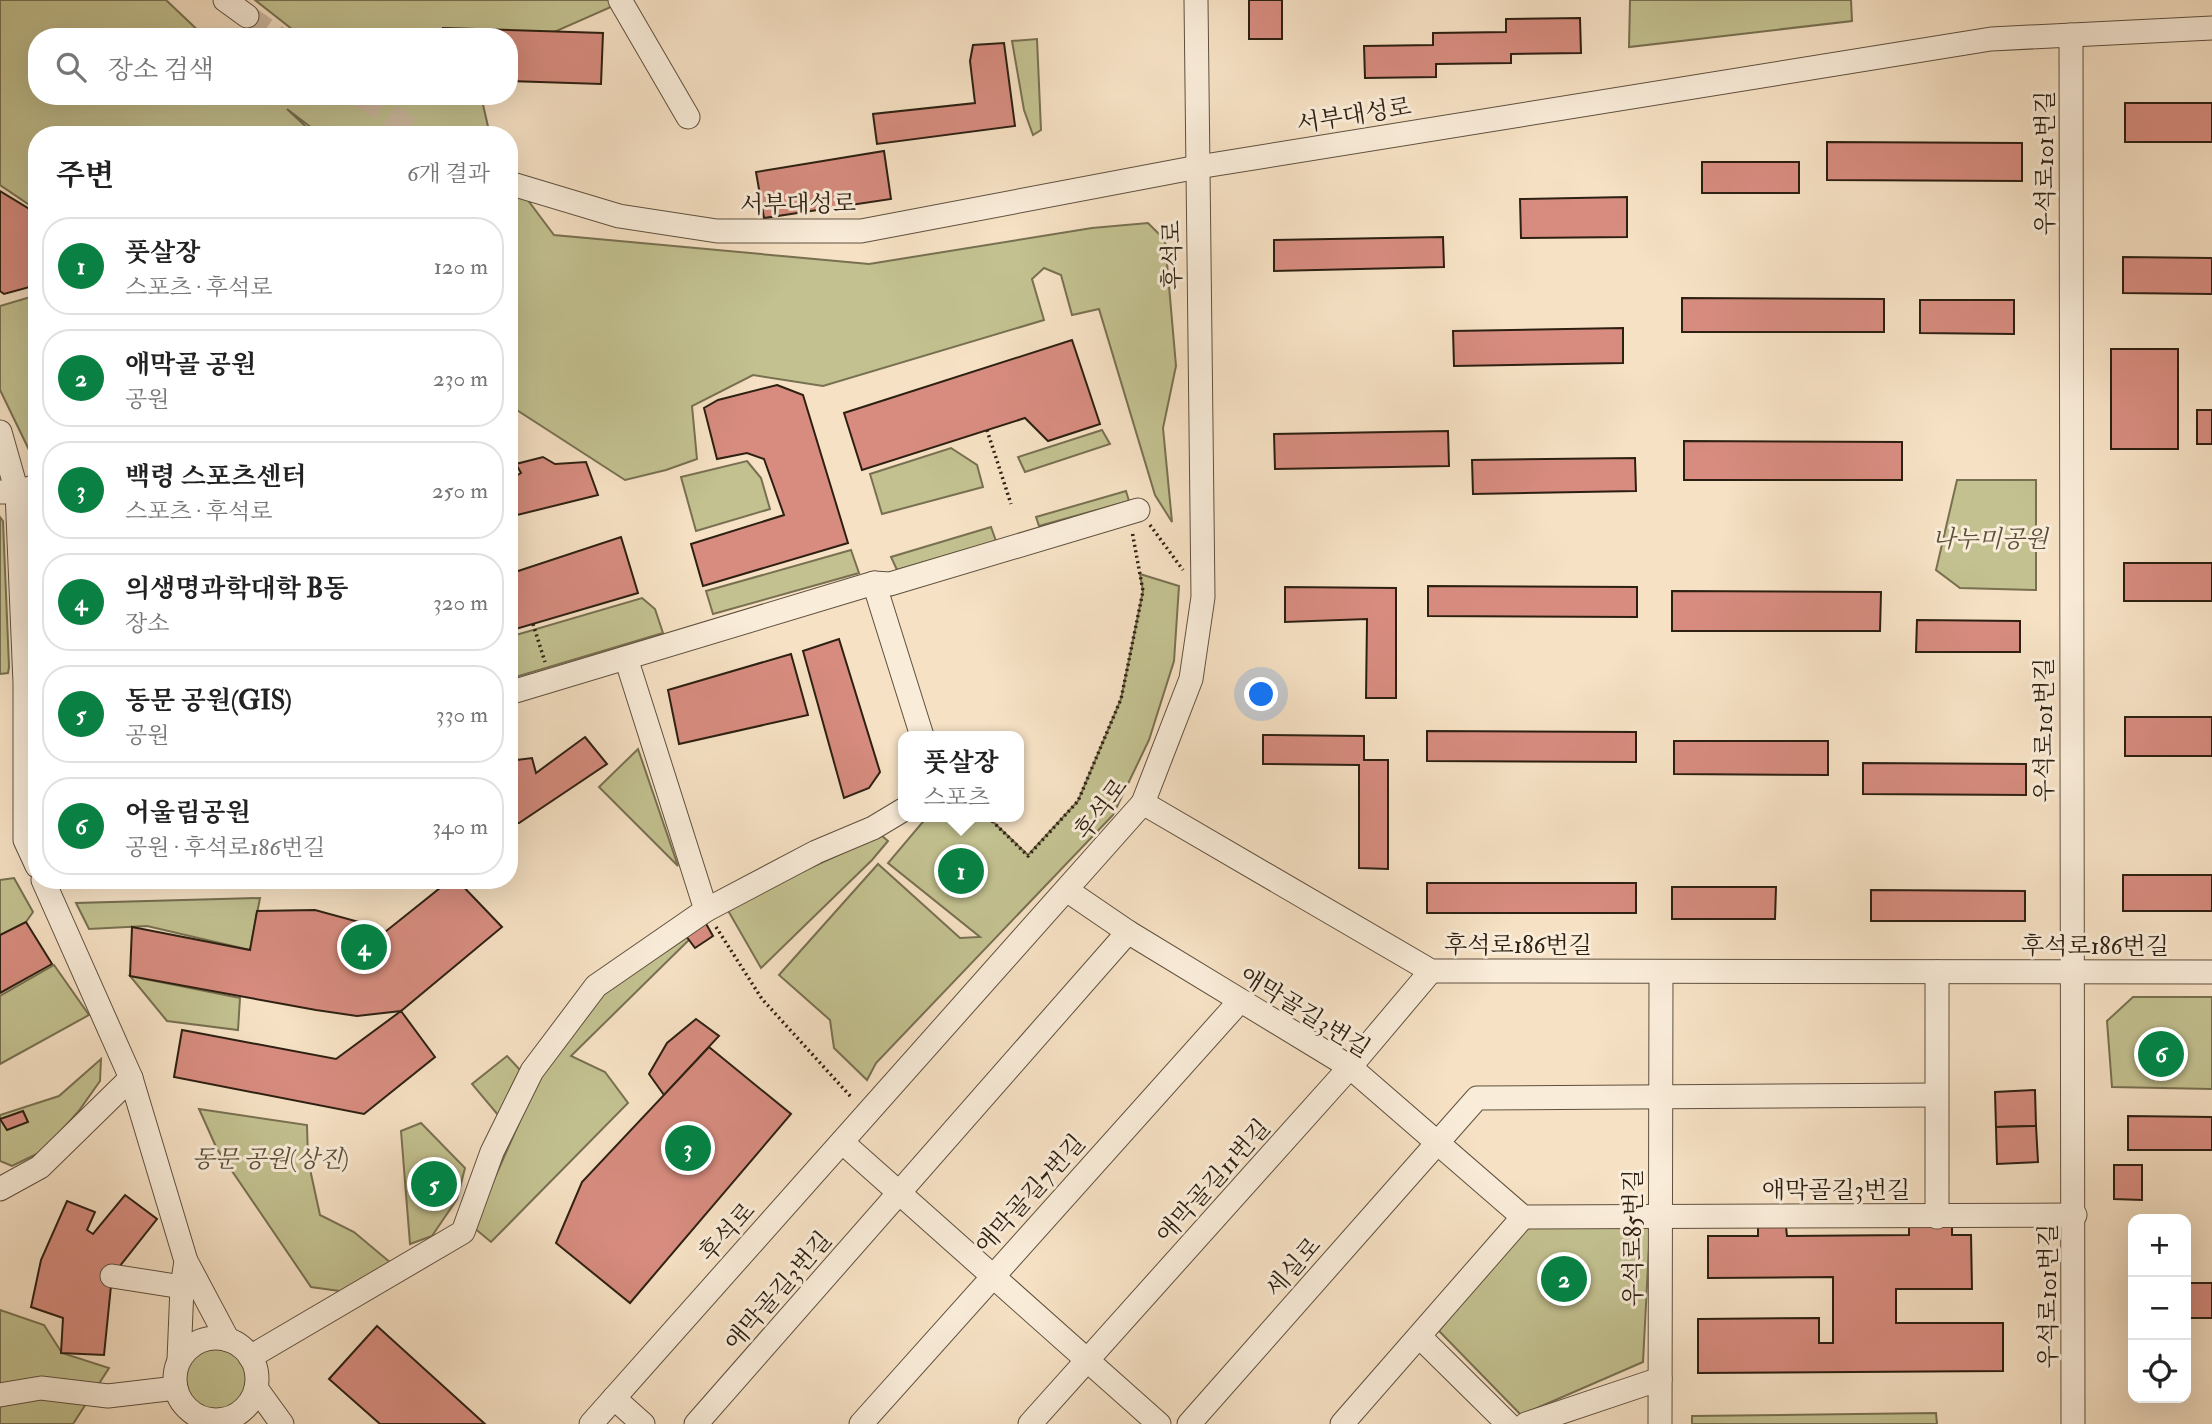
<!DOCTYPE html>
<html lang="ko">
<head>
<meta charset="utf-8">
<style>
	body { margin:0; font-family:"IM FELL Double Pica","Noto Serif KR",serif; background:#f6f6f6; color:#222 }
	.controls { position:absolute; right:21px; bottom:21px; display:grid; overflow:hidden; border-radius:14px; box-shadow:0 7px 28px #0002 }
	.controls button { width:63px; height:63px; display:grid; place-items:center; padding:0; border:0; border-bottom:2px solid #e0e0e0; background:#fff; color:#222; font:35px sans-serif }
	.you { position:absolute; left:1262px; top:695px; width:24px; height:24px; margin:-18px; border:5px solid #fff; border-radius:50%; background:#1a73e8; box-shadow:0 0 0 10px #1a73e833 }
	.badge { display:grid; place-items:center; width:46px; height:46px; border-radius:50%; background:#0b8043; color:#fff; font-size:23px; font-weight:700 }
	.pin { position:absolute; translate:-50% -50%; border:4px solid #fff; box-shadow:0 2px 7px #0006 }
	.popup { position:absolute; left:898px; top:731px; width:126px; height:91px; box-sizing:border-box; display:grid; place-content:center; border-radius:14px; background:#fff; filter:drop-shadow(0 2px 5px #0005); font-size:23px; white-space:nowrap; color:#767676 }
	.popup b { font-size:26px; color:#222 }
	.popup::after { content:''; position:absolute; left:50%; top:100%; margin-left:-14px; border:14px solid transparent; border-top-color:#fff }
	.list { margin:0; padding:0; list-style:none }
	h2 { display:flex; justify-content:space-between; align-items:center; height:91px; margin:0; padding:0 28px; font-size:30px }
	h2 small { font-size:23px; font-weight:400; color:#767676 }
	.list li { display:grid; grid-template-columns:46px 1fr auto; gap:21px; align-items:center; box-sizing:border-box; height:98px; margin:0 14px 14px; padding:0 14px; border:2px solid #e0e0e0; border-radius:28px }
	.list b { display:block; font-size:26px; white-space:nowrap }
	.list p { margin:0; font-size:23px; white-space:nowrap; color:#767676 }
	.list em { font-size:23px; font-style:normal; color:#767676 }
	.icon { flex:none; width:38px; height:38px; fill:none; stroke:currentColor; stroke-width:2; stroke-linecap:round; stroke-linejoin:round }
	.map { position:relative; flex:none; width:2212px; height:1424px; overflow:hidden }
	.search { position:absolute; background:#fff; box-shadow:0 7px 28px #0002; left:28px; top:28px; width:490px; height:77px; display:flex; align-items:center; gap:18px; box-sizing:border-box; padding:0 24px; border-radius:28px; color:#767676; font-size:26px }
	.panel { position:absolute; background:#fff; box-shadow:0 7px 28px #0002; left:28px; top:126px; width:490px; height:763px; border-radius:28px }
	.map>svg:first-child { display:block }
	.green { fill:#c3c190; stroke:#787051; stroke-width:2 }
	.building { fill:#d78c7f; stroke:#2d2012; stroke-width:2 }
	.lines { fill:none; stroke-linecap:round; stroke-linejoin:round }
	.minor-tunnel { stroke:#cebaa0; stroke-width:23; stroke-dasharray:23 11; stroke-linecap:butt }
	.minor-casing { stroke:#5f503e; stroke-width:25 }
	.path { stroke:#2d2012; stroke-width:3.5; stroke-dasharray:2 3.5; stroke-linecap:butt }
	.minor { stroke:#f9ecd9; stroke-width:23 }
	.labels { text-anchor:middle; stroke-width:6; stroke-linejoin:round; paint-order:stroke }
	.street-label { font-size:24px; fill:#2d2012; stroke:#f9ecd9 }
	.park-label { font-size:24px; font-style:italic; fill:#5a5038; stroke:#f9ecd9 }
</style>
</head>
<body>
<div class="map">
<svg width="2212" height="1424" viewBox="0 0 2212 1424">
	<rect width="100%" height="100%" fill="#f6e1c4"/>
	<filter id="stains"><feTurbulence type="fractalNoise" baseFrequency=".00286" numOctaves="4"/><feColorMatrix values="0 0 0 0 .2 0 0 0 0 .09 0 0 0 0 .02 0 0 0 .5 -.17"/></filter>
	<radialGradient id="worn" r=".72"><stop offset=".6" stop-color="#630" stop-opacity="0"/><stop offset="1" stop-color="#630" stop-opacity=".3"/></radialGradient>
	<g class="green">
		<polygon points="0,0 166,0 205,37 37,37 37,96 271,96 276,101 283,96 481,96 490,135 321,135 287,109 315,135 37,135 37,210 0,185"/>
		<polygon points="255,0 617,0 620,3 509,52 509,37 302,37"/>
		<polygon points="1630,0 1851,0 1852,21 1629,47"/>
		<polygon points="1037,39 1041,130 1033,135 1024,110 1012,41"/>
		<polygon points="509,175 554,235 869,264 1092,228 1148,223 1165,240 1176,366 1163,428 1172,522 1155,495 1099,309 1072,315 1061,275 1044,268 1032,279 1044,320 823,386 753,375 692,406 697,459 666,470 625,480 509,405"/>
		<polygon points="37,295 37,457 32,456 0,390 0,306"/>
		<polygon points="1102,430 1110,444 1025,472 1018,457"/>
		<polygon points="951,448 977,465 983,487 882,514 870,474"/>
		<polygon points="747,461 761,478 770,509 696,531 681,477"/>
		<polygon points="1957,480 2036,480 2036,590 1960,588 1936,570"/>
		<polygon points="1126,491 1129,501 1039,526 1036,517"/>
		<polygon points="0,517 3,521 9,667 8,673 0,674"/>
		<polygon points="991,527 996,541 897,570 891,557"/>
		<polygon points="851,550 859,573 713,614 706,591"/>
		<polygon points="1140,574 1179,586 1174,661 1149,740 1113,815 876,1063 867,1080 834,1048 830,1020 779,975 878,864 960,938 980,937 888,863 927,817 988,817 1028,855 1078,801 1121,699 1143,591"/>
		<polygon points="642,598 655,609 663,633 509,679 509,637"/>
		<polygon points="638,749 678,866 599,787"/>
		<polygon points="881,835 888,841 872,860 761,968 726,907"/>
		<polygon points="14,878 33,912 26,922 0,935 0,880"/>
		<polygon points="75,880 215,880 214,886 85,886"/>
		<polygon points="260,898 250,950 147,926 89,929 76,903"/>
		<polygon points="701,928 571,1056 605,1072 628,1103 491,1242 473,1227 540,1076 602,994"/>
		<polygon points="54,965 89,1015 0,1064 0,996"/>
		<polygon points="130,976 240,998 238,1030 167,1021"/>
		<polygon points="2133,997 2212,997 2212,1089 2112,1087 2107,1021"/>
		<polygon points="507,1056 521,1071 498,1115 472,1084"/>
		<polygon points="101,1059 100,1081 78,1112 43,1151 12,1166 0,1161 0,1115 59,1096"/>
		<polygon points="199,1109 307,1125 308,1160 320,1215 354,1232 391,1263 361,1294 311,1287 217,1149"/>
		<polygon points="421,1123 465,1168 457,1199 432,1236 410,1244 401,1131"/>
		<polygon points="1521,1227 1650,1227 1643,1362 1521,1415 1439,1331"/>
		<polygon points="0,1310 44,1325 62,1353 109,1368 73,1424 0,1424"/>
		<circle cx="218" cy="1381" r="34"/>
		<polygon points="1936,1413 1937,1424 1692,1424 1692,1416"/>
	</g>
	<g class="building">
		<rect x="1249" y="0" width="33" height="39"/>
		<polygon points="1580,18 1581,53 1511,54 1511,63 1436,64 1436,77 1365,78 1364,46 1433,45 1433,33 1506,32 1506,19"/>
		<polygon points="443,28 603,33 601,84 509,81 509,37 443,37"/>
		<polygon points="1004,43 1015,126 877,144 873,114 975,103 970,61 973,45"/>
		<rect x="2125" y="103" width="87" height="39"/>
		<polygon points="1827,142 2022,143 2022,181 1827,180"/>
		<polygon points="884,151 891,199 764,218 756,172"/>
		<rect x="1702" y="162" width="97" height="31"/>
		<polygon points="0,191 31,210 37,220 37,285 4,294 0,291"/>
		<polygon points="1627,197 1627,237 1521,238 1520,199"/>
		<polygon points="1443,237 1444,267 1274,271 1274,240"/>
		<polygon points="2123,257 2212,258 2212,294 2123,293"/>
		<polygon points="1682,298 1884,299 1884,332 1682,332"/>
		<polygon points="1920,300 2014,300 2014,334 1920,333"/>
		<polygon points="1623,328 1623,363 1454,366 1453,331"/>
		<polygon points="1072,340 1100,424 1048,441 1025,418 862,470 844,413"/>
		<rect x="2111" y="349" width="67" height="100"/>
		<polygon points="777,385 803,395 848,543 703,586 691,544 784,515 764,459 747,453 717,459 704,408 718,400"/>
		<rect x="2197" y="410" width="15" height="34"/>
		<polygon points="1448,431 1449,466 1275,469 1274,434"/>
		<polygon points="1684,441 1902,442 1902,480 1684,480"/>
		<polygon points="543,457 555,464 586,462 598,495 509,517 509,480 521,473 516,464"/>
		<polygon points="1635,458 1636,491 1473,494 1472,460"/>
		<polygon points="621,537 638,593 509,631 509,574"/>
		<rect x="2124" y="563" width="88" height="38"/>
		<polygon points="1428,586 1637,587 1637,617 1428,616"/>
		<polygon points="1285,587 1396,588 1396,698 1366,698 1367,619 1285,622"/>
		<polygon points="1672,591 1881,592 1880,631 1672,631"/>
		<polygon points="1917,620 2020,621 2020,652 1916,652"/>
		<polygon points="839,639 880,772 869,788 844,798 803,651"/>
		<polygon points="791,654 808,715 679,744 668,690"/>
		<rect x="2125" y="717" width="87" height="39"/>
		<polygon points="1427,731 1636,732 1636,762 1427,761"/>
		<polygon points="1263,735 1364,736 1364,760 1388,760 1388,869 1359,868 1359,765 1263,764"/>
		<polygon points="585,737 607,764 519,823 509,823 509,761 532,758 536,773"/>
		<polygon points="1674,741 1828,741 1828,775 1674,774"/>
		<polygon points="1863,763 2026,764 2026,795 1863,794"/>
		<rect x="2123" y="875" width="89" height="36"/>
		<polygon points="450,880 457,880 502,927 401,1011 357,1016 316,1010 130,976 132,927 250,950 257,911 315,910 370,925 370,944"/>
		<rect x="1427" y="883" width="209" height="30"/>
		<polygon points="1672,887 1776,887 1775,919 1672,919"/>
		<polygon points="1871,890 2025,891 2025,921 1871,921"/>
		<polygon points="26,922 52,964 0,993 0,935"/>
		<polygon points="705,922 713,936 695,948 686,936"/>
		<polygon points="401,1011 435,1057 364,1114 174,1077 182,1030 336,1059"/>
		<polygon points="696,1019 719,1036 664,1095 649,1074 667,1043"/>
		<polygon points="709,1047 791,1114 630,1303 556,1243 582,1182"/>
		<polygon points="2035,1090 2036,1126 1996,1127 1995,1092"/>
		<polygon points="23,1111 28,1122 7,1130 0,1119"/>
		<polygon points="2128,1116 2212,1117 2212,1150 2128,1150"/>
		<polygon points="2036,1126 2038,1162 1997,1164 1996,1127"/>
		<polygon points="2114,1165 2142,1165 2142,1200 2114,1199"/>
		<polygon points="125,1195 157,1219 112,1276 104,1355 61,1353 63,1318 31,1307 41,1260 67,1201 95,1212 87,1230 93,1234"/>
		<polygon points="1909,1225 1952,1225 1952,1235 1971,1235 1972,1289 1896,1289 1896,1323 2003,1323 2003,1371 1698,1373 1698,1319 1819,1318 1819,1343 1833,1343 1833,1277 1708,1278 1708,1236 1758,1236 1758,1227 1786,1227 1787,1236 1909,1235"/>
		<rect x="2129" y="1283" width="4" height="35"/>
		<rect x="2186" y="1283" width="26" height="35"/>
		<polygon points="377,1326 485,1424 380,1424 329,1379"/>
	</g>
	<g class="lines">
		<g class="minor-tunnel">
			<polyline points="247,16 277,37"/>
			<polyline points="362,96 419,135"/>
		</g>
		<defs>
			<g id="minor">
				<polyline points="225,0 247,16"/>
				<polyline points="620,0 688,117"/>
				<polyline points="2071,35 2073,1424"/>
				<polyline points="509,183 619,216 717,231 861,231 1198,167 1991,39 2212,28"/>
				<polyline points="0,432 17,492 25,683 25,840 37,866"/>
				<polyline points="0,492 17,492 37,486"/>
				<polyline points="874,583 922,736"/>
				<polyline points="509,693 874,583 890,584 1138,510"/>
				<polyline points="1143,803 1431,971 2212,972"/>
				<polyline points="43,880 131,1078 186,1261 228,1340"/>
				<polyline points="1068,891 1128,932"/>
				<polyline points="706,910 816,852 873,828 903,810"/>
				<polyline points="842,1142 1159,1424"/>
				<polyline points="0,1189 40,1167 131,1078"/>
				<polyline points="1937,1217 1937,972"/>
				<polyline points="112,1276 182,1287"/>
				<polyline points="1420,1337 1508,1424"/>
				<circle cx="216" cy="1379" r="41"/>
				<polyline points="250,1357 463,1232 492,1152 532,1071 596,986 706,910 626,658"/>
				<polyline points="179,1360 182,1287 186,1261"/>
				<polyline points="256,1388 282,1424"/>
				<polyline points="0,1395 41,1388 108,1396 176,1388"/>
				<polyline points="614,1398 643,1424"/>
				<polyline points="591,1424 1143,803 1191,679 1203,597 1196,0"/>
				<polyline points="696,1424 1128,932 1350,1067 1523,1217 2075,1215"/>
				<polyline points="861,1424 1239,1002"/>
				<polyline points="1030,1424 1350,1067 1431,971"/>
				<polyline points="1189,1424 1477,1098 1936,1095"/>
				<polyline points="1342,1424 1523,1217"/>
				<polyline points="1526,1424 1660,1379"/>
				<polyline points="1660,1424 1661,972"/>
			</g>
		</defs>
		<use href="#minor" class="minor-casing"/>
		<g class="path">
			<polyline points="987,430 1011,504"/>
			<polyline points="1150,525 1183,570"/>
			<polyline points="533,624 545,662"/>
			<polyline points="988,817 1028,856 1078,801 1121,699 1143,591 1132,531"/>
			<polyline points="716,927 762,999 852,1098"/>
		</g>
		<use href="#minor" class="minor"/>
	</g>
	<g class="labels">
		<g class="street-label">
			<text transform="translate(1354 115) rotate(-9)" y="8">서부대성로</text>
			<text transform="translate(2045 163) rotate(-90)" y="8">우석로101번길</text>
			<text transform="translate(798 204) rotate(-1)" y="8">서부대성로</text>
			<text transform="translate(1172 255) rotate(-91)" y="8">후석로</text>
			<text transform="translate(2044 730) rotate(-90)" y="8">우석로101번길</text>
			<text transform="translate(1101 809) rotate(-53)" y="8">후석로</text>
			<text x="1518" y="953">후석로186번길</text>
			<text x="2095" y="954">후석로186번길</text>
			<text transform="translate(1305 1012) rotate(32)" y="8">애막골길3번길</text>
			<text transform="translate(1213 1181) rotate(-48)" y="8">애막골길11번길</text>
			<text x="1836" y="1198">애막골길3번길</text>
			<text transform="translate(1030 1194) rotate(-48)" y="8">애막골길7번길</text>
			<text transform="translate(727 1232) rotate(-48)" y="8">후석로</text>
			<text transform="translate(1633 1238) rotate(-90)" y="8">우석로85번길</text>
			<text transform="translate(1293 1267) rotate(-49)" y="8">세실로</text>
			<text transform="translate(778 1291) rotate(-49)" y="8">애막골길3번길</text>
			<text transform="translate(2048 1296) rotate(-90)" y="8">우석로101번길</text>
		</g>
		<g class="park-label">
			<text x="1990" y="547">나누미공원</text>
			<text x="270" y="1167">동문 공원(상진)</text>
		</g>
	</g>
	<rect width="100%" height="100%" filter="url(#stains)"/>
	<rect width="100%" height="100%" fill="url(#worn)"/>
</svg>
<div class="controls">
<button>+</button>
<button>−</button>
<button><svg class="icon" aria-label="locate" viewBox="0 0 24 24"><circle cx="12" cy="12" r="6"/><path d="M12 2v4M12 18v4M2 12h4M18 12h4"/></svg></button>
</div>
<div class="you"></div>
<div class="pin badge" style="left:961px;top:871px">1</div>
<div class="popup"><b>풋살장</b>스포츠</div>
<div class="pin badge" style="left:1564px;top:1279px">2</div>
<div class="pin badge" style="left:688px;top:1148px">3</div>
<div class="pin badge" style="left:364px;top:947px">4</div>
<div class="pin badge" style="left:434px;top:1184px">5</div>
<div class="pin badge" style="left:2161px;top:1054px">6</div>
<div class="search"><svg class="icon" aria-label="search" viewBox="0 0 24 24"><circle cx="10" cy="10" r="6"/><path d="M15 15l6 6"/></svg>장소 검색</div>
<section class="panel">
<h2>주변<small>6개 결과</small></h2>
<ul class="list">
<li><span class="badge">1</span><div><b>풋살장</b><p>스포츠 · 후석로</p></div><em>120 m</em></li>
<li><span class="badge">2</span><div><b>애막골 공원</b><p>공원</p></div><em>230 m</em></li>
<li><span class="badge">3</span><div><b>백령 스포츠센터</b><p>스포츠 · 후석로</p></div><em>250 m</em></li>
<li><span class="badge">4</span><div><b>의생명과학대학 B동</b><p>장소</p></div><em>320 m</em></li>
<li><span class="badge">5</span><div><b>동문 공원(GIS)</b><p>공원</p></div><em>330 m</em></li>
<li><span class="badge">6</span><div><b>어울림공원</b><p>공원 · 후석로186번길</p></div><em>340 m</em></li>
</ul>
</section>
</div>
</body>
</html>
